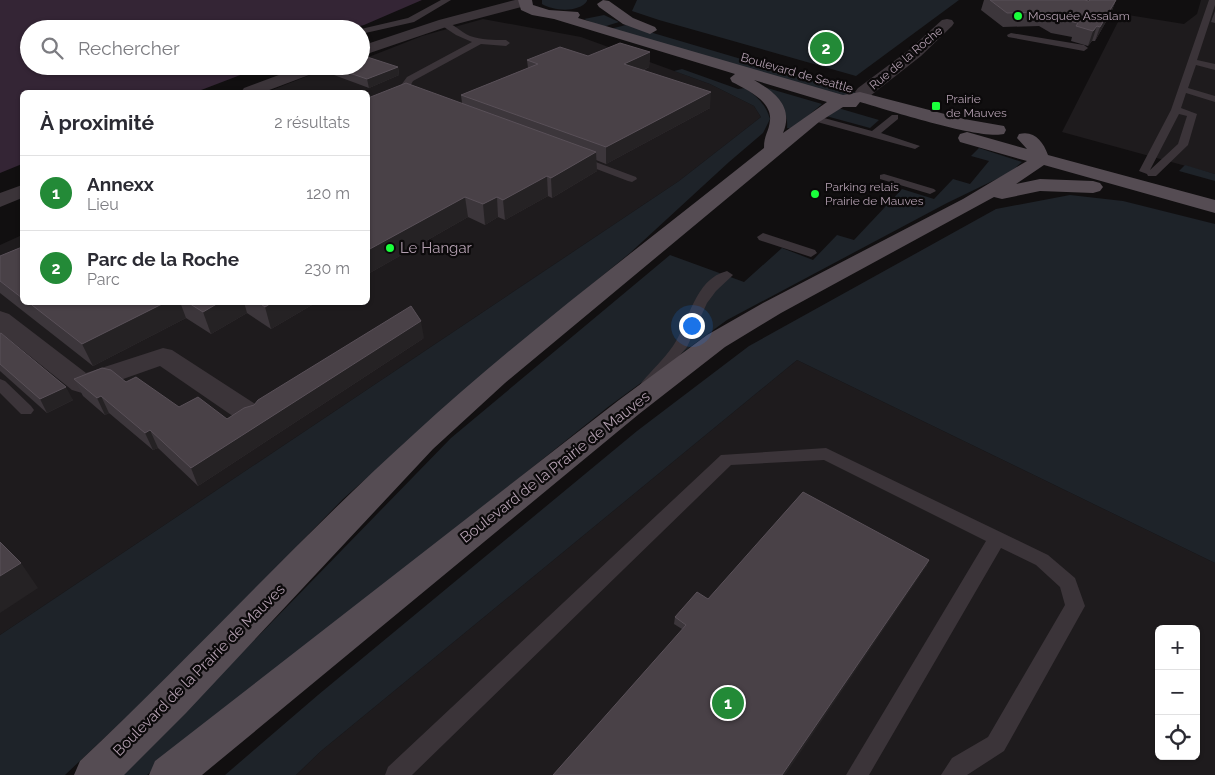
<!DOCTYPE html>
<html lang="fr">
<head>
<meta charset="utf-8">
<style>
	body { margin:0; font-family:Raleway,sans-serif; background:#f2f2f3; color:#2b2b33 }
	.controls { position:absolute; right:15px; bottom:15px; display:grid; overflow:hidden; border-radius:8px; box-shadow:0 1px 4px #0004 }
	.controls button { width:45px; height:45px; display:grid; place-items:center; padding:0; border:0; border-bottom:1px solid #e1e1e2; background:#fff; color:#2b2b33; font:25px sans-serif }
	.you { position:absolute; left:691px; top:325px; width:18px; height:18px; margin:-12px; border:4px solid #fff; border-radius:50%; background:#1a73e8; box-shadow:0 0 0 8px #1a73e833 }
	.badge { display:grid; place-items:center; width:32px; height:32px; border-radius:50%; background:#238a37; color:#fff; font-size:16px; font-weight:700 }
	.pin { position:absolute; translate:-50% -50%; border:2px solid #fff; box-shadow:0 1px 5px #0006 }
	.list { margin:0; padding:0; list-style:none }
	h2 { display:flex; justify-content:space-between; align-items:center; height:65px; margin:0; padding:0 20px; font-size:21px }
	h2 small { font-size:16px; font-weight:400; color:#7c7c81 }
	.list li { display:grid; grid-template-columns:32px 1fr auto; gap:15px; align-items:center; box-sizing:border-box; height:75px; padding:0 20px; border-top:1px solid #e1e1e2 }
	.list b { display:block; font-size:19px; white-space:nowrap }
	.list p { margin:0; font-size:16px; white-space:nowrap; color:#7c7c81 }
	.list em { font-size:16px; font-style:normal; color:#7c7c81 }
	.icon { flex:none; width:28px; height:28px; fill:none; stroke:currentColor; stroke-width:2; stroke-linecap:round; stroke-linejoin:round }
	.map { position:relative; flex:none; width:1215px; height:775px; overflow:hidden }
	.search { position:absolute; background:#fff; box-shadow:0 1px 4px #0004; left:20px; top:20px; width:350px; height:55px; display:flex; align-items:center; gap:12px; box-sizing:border-box; padding:0 18px; border-radius:28px; color:#7c7c81; font-size:19px }
	.panel { position:absolute; background:#fff; box-shadow:0 1px 4px #0004; left:20px; top:90px; width:350px; height:215px; border-radius:8px }
	.map>svg:first-child { display:block }
	.built { fill:#1e1b1d; fill-rule:evenodd }
	.green { fill:#1e2329 }
	.water { fill:#342535 }
	.lines { fill:none; stroke-linecap:round; stroke-linejoin:round }
	.service { fill:#3b3439; fill-rule:evenodd }
	.minor { fill:#3b3439; fill-rule:evenodd }
	.primary { fill:#554c53; fill-rule:evenodd }
	.wall { fill:#3c363b }
	.shaded-wall { fill:#252224 }
	.building { fill:#494147; stroke:#595058 }
	.poi-dot { fill:#19ff3b; stroke:#0c0a0b; stroke-width:2 }
	.labels { text-anchor:middle; stroke-width:4.5; stroke-linejoin:round; paint-order:stroke }
	.far-poi-label { font-size:12px; fill:#b39fb0; stroke:#0c0a0b; text-anchor:start }
	.far-street-label { font-size:12px; fill:#b39fb0; stroke:#0c0a0b }
	.poi-label { font-size:15px; fill:#b39fb0; stroke:#0c0a0b; text-anchor:start }
	.street-label { font-size:15px; fill:#b39fb0; stroke:#0c0a0b }
</style>
</head>
<body>
<div class="map">
<svg width="1215" height="775" viewBox="0 0 1215 775">
	<rect width="100%" height="100%" fill="#110f10"/>
	<g class="built">
		<polygon points="1201,0 1215,0 1215,174 1062,132 1122,14 1184,24 1197,14"/>
		<polygon points="483,19 581,37 710,84 754,106 761,117 679,181 0,635 0,245 22,235 22,302 368,302 368,92 267,92 333,66 361,66 361,60 422,36"/>
		<path d="M797,360l418,203v212h-919l25,-24zM1159,629h37v127h-37z"/>
	</g>
	<g class="green">
		<path d="M542,0h45v1c-8,12 -34,10 -45,3z"/>
		<polygon points="637,0 959,0 856,76 659,20 632,11"/>
		<polygon points="604,15 619,22 603,27 584,19"/>
		<polygon points="626,25 860,94 838,96 610,29"/>
		<path d="M682,69l56,20 7,-1c12,8 21,17 25,31l-7,14 -34,29 -99,91 -128,105 -159,141 -174,178 -104,98h-65v-140l679,-454 82,-64 -7,-11 -44,-22 -36,-13z"/>
		<path d="M760,86l62,18 -30,25 -5,-1c2,-20 -13,-31 -27,-42z"/>
		<polygon points="838,108 879,120 870,128 826,116"/>
		<polygon points="979,148 1022,162 1009,173 947,203 727,320 608,407 147,775 123,775 451,438 670,255 744,282 782,248 813,260 837,235 854,240 902,189 934,199 953,179 970,184 989,161 971,156"/>
		<polygon points="1185,165 1215,174 1215,181 1179,171"/>
		<polygon points="1070,195 1123,201 1215,224 1215,563 797,360 321,751 296,775 225,775 318,695 637,431 749,346 996,209"/>
	</g>
	<polygon class="water" points="0,0 422,0 364,25 348,29 29,29 29,66 264,66 196,92 22,92 22,164 0,173"/>
	<g class="lines">
		<g class="service">
			<polygon points="441,0 451,0 414,22 361,34 361,29 408,18"/>
			<path d="M1209,0h6v5l-18,55 18,4v6l-19,-5 -8,23 27,8v6l-29,-9 -5,15 16,6 -9,31 -32,31h-8l-1,-2 -8,-3 32,-61zM1179,114l8,2 -9,28 -28,26z"/>
			<path d="M441,21c9,-1 19,11 29,15 11,4 24,4 36,4l4,3 -4,3 -25,-2 -68,37 -4,7 9,8 -8,2 -11,-10 8,-11 65,-35 -16,-7 -15,-10z"/>
			<polygon points="1011,33 1084,45 1088,48 1084,51 1008,37 1007,35"/>
			<polygon points="813,115 872,131 892,115 898,115 898,119 881,133 920,146 915,149 810,120 808,118"/>
			<polygon points="577,155 636,177 637,179 632,182 628,181 573,160 573,156"/>
			<polygon points="884,174 934,189 936,191 930,194 880,179 880,175"/>
			<polygon points="763,233 815,250 817,253 811,257 759,240 757,237"/>
			<path d="M727,271l6,4 -17,16 -9,12 -20,44 -35,41h-10l-2,-3 2,-3c10,-12 22,-23 31,-36 16,-23 21,-67 54,-75z"/>
			<polygon points="0,379 5,381 31,406 34,410 31,414 21,414 0,393"/>
			<polygon points="826,448 1048,555 1075,578 1085,606 1004,751 967,775 941,775 952,758 988,737 1065,605 1060,587 1036,565 1001,548 869,775 846,775 986,541 824,460 731,465 412,775 385,775 388,767 721,455"/>
		</g>
		<g class="minor">
			<polygon points="515,0 530,0 531,2 529,5 449,26 361,56 361,46 439,20"/>
			<polygon points="947,19 952,20 954,23 952,26 921,56 870,96 858,96 855,92 858,88 909,50 942,20"/>
			<polygon points="303,66 327,66 325,69 264,92 241,92 244,88"/>
			<polygon points="22,185 22,198 0,207 0,193"/>
			<polygon points="0,311 9,314 86,373 163,348 172,350 260,407 264,414 260,421 250,424 240,421 160,366 92,390 82,393 72,390 0,332"/>
		</g>
		<g class="primary">
			<path d="M518,0h14l1,5 16,5 29,2 2,3 -2,3 265,77 17,-3 104,27 40,7 2,4 -2,4c-24,6 -116,-24 -144,-32l-4,5h-13l-24,15 -314,261 -72,66 -247,264 -62,62h-50l6,-14c114,-107 219,-223 334,-327 111,-102 233,-192 350,-286 0,-14 5,-16 6,-28 2,-19 -24,-31 -38,-38l-2,-4 5,-4 -181,-55 -22,-4 -11,-5zM754,80l73,22 -44,31c11,-26 -8,-41 -29,-53z"/>
			<polygon points="603,0 609,1 633,18 655,27 657,30 650,34 623,24 599,7 597,4"/>
			<path d="M967,132l60,17 -10,-11 2,-4c15,-4 24,7 29,21l167,45v13l-171,-48 -28,19 24,-5 53,2 7,2 3,4 -3,4 -7,2 -53,-2 -38,8 -8,-2 -213,116 -56,34 -86,67 -437,361h-53l6,-14 464,-361 88,-65 56,-32 200,-104 64,-38 -67,-19 -2,-4 2,-4z"/>
		</g>
	</g>
	<g class="wall">
		<polygon points="984,0 1084,0 1089,1 1116,0 1111,13 1095,41 1092,41 1088,46 1071,41 1072,37 1051,33 1039,26 1003,27 981,10"/>
		<polygon points="1215,11 1215,23 1211,22"/>
		<polygon points="650,52 649,67 644,70 710,108 606,164 596,160 597,171 552,198 548,196 505,220 498,217 485,225 468,217 368,274 462,103 461,95 528,68 527,60"/>
		<polygon points="332,67 398,67 399,75 369,88 334,75"/>
		<polygon points="22,247 22,302 317,302 271,329 247,313 211,334 186,318 93,366 0,293 0,256"/>
		<polygon points="0,333 73,400 47,413 0,371"/>
		<polygon points="424,338 198,486 158,448 153,450 109,413 105,415 83,396 74,379 126,382 179,407 227,419 254,405"/>
		<polygon points="929,560 926,567 682,629 674,624 675,617 708,599"/>
	</g>
	<g class="shaded-wall">
		<polygon points="1116,0 1111,13 1095,41 1100,27"/>
		<polygon points="1097,26 1092,41 1088,46 1093,31"/>
		<polygon points="650,52 649,67 624,79 624,64"/>
		<polygon points="398,67 399,75 369,88 367,79"/>
		<polygon points="711,92 710,108 606,164 606,147"/>
		<polygon points="596,152 597,171 552,198 551,178"/>
		<polygon points="547,176 548,196 505,220 503,200"/>
		<polygon points="465,197 468,217 368,274 368,250"/>
		<polygon points="497,197 498,217 485,225 483,204"/>
		<polygon points="166,302 180,302 186,318 93,366 82,344"/>
		<polygon points="220,302 244,302 247,313 211,334 203,312"/>
		<polygon points="273,302 317,302 271,329 265,307"/>
		<polygon points="421,321 424,338 198,486 191,468"/>
		<polygon points="66,387 73,400 47,413 40,399"/>
		<polygon points="101,396 109,413 105,415 97,398"/>
		<polygon points="150,430 158,448 153,450 145,433"/>
		<polygon points="929,560 926,567 785,775 782,775"/>
		<polygon points="21,563 38,588 0,613 0,576"/>
	</g>
	<g class="building">
		<polygon points="990,0 1084,0 1089,1 1090,0 1116,0 1100,27 1097,26 1093,31 1076,26 1078,23 1056,18 1043,12 1007,13"/>
		<polygon points="620,43 650,52 624,64 711,92 606,147 461,95 538,64 527,60 560,47 588,56"/>
		<polygon points="361,55 398,67 367,79 332,67 361,66"/>
		<polygon points="406,83 596,152 551,178 547,176 503,200 497,197 483,204 465,197 368,250 368,98"/>
		<polygon points="22,247 22,298 0,281 0,256"/>
		<polygon points="28,302 166,302 82,344"/>
		<polygon points="187,302 220,302 203,312"/>
		<polygon points="258,302 273,302 265,307"/>
		<polygon points="411,306 421,321 191,468 150,430 145,433 101,396 97,398 74,379 102,368 111,370 126,382 136,377 179,407 198,397 227,419 244,408 254,405 258,400"/>
		<polygon points="0,333 1,333 66,387 40,399 0,364"/>
		<polygon points="803,492 929,560 782,775 553,775 686,625 675,617 697,592 708,599"/>
		<polygon points="0,542 21,563 0,576"/>
	</g>
	<g class="poi-dot">
		<circle cx="1018" cy="16" r="5"/>
		<rect x="931" y="101" width="10" height="10" rx="2.5"/>
		<circle cx="815" cy="194" r="5"/>
		<circle cx="390" cy="248" r="5"/>
	</g>
	<g class="labels">
		<g class="far-poi-label">
			<text x="1028" y="20">Mosquée Assalam</text>
			<text x="946" y="103">Prairie<tspan x="946" dy="14">de Mauves</tspan></text>
			<text x="825" y="191">Parking relais<tspan x="825" dy="14">Prairie de Mauves</tspan></text>
		</g>
		<g class="far-street-label">
			<text transform="translate(906 58) rotate(-40)" y="4">Rue de la Roche</text>
			<text transform="translate(797 73) rotate(16)" y="4">Boulevard de Seattle</text>
		</g>
		<g class="poi-label">
			<text x="400" y="253">Le Hangar</text>
		</g>
		<g class="street-label">
			<text transform="translate(555 467) rotate(-38)" y="5">Boulevard de la Prairie de Mauves</text>
			<text transform="translate(199 670) rotate(-45)" y="5">Boulevard de la Prairie de Mauves</text>
		</g>
	</g>
</svg>
<div class="controls">
<button>+</button>
<button>−</button>
<button><svg class="icon" aria-label="locate" viewBox="0 0 24 24"><circle cx="12" cy="12" r="6"/><path d="M12 2v4M12 18v4M2 12h4M18 12h4"/></svg></button>
</div>
<div class="you"></div>
<div class="pin badge" style="left:728px;top:703px">1</div>
<div class="pin badge" style="left:826px;top:48px">2</div>
<div class="search"><svg class="icon" aria-label="search" viewBox="0 0 24 24"><circle cx="10" cy="10" r="6"/><path d="M15 15l6 6"/></svg>Rechercher</div>
<section class="panel">
<h2>À proximité<small>2 résultats</small></h2>
<ul class="list">
<li><span class="badge">1</span><div><b>Annexx</b><p>Lieu</p></div><em>120 m</em></li>
<li><span class="badge">2</span><div><b>Parc de la Roche</b><p>Parc</p></div><em>230 m</em></li>
</ul>
</section>
</div>
</body>
</html>
